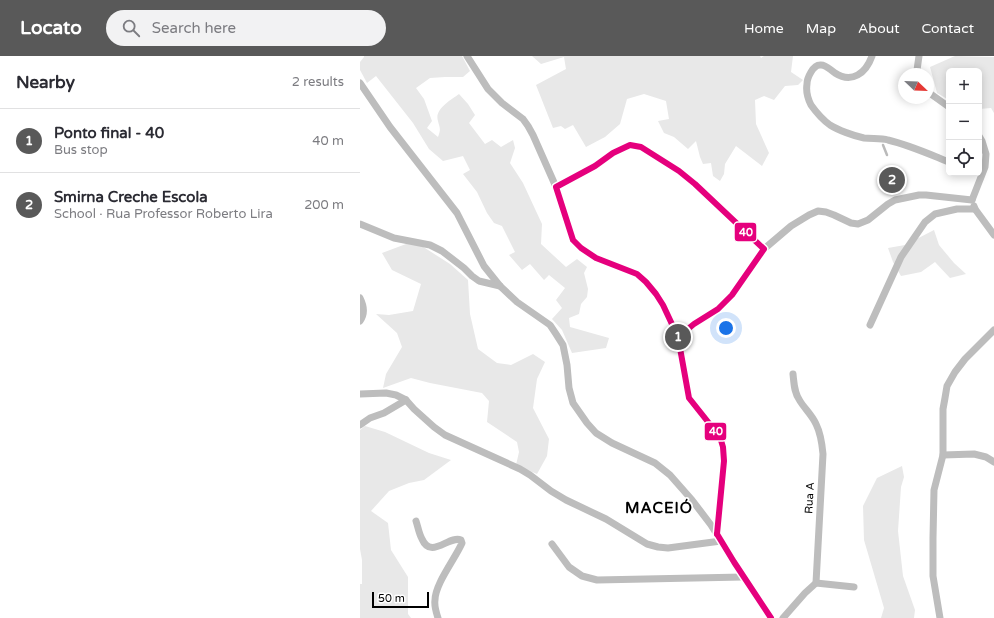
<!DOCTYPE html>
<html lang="en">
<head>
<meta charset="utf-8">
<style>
	body { margin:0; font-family:"Varela Round",sans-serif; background:#f2f2f3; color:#2b2b33 }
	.controls { position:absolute; right:12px; top:12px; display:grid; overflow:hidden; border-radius:6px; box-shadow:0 2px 10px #0003 }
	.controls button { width:36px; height:36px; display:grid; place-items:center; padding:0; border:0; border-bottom:1px solid #e1e1e2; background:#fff; color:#2b2b33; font:20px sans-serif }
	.compass { position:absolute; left:538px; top:12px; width:36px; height:36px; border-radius:50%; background:#fff; box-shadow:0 2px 10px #0003; rotate:113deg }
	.scale { position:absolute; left:12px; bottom:10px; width:57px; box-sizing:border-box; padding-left:4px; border:2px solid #000; border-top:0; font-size:11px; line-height:14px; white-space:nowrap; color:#000; -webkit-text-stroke:3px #fff; paint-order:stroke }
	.you { position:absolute; left:366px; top:272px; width:14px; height:14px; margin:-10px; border:3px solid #fff; border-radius:50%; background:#1a73e8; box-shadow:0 0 0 6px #1a73e833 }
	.badge { display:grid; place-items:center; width:26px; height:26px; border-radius:50%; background:#595959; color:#fff; font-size:13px; font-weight:700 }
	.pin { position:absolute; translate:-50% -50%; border:2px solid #fff; box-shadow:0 1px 4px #0006 }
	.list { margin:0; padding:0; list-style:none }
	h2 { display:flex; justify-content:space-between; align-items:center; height:52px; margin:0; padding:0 16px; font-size:17px }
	h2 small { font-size:13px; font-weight:400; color:#7c7c81 }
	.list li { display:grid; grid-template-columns:26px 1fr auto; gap:12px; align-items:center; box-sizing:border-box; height:64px; padding:0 16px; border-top:1px solid #e1e1e2 }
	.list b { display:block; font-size:15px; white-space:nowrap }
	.list p { margin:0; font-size:13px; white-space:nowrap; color:#7c7c81 }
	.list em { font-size:13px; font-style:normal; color:#7c7c81 }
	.icon { flex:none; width:22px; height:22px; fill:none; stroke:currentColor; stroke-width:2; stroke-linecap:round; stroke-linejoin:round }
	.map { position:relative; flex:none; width:634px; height:562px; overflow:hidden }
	header { display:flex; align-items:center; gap:24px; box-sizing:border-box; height:56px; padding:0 20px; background:#595959; color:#fff }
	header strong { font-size:19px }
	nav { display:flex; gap:22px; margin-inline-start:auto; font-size:14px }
	.search { width:280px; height:36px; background:#f2f2f3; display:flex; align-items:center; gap:10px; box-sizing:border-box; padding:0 14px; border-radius:22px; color:#7c7c81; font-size:15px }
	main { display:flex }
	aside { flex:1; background:#fff }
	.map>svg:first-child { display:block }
	.green { fill:#e8e8e8 }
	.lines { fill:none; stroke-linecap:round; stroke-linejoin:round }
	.stream { stroke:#bababa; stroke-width:2.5 }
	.street { stroke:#bdbdbd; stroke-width:7 }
	.bus-1-casing { stroke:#fff; stroke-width:9 }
	.bus-1 { stroke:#e5007d; stroke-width:6 }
	.labels { text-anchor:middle; stroke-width:3.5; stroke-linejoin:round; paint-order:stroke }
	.street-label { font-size:11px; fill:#000; stroke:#fff }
	.district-label { font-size:15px; font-weight:bold; letter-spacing:1px; fill:#000; stroke:#fff }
	.line-badge { stroke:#fff; stroke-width:1.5 }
	.badge-label { font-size:11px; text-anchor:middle; font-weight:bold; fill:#fff }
</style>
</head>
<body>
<header>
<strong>Locato</strong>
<div class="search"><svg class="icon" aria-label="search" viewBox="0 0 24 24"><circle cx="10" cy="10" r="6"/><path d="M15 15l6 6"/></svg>Search here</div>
<nav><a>Home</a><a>Map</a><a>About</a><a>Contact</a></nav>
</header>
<main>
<aside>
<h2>Nearby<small>2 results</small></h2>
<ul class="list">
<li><span class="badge">1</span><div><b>Ponto final - 40</b><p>Bus stop</p></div><em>40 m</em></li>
<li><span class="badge">2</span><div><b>Smirna Creche Escola</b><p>School · Rua Professor Roberto Lira</p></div><em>200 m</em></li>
</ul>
</aside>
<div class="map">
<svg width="634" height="562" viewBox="0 0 634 562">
	<rect width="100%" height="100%" fill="#fff"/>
	<g class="green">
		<path d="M4,0h98l8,15 -7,6h-18l-15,1 -14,10 8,11 8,22 -5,7 11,9c3,-8 2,-8 0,-16 -4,-12 13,-21 21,-27l9,10 7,11 -6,8 16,21 7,-4 9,7 12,-7 2,8 -5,15 13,20 19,41 -1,20 25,23 11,-8 10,8 -3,6 4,16 -1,8 -6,7 -2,10 -10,4 1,9 39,11 -3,10 -34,5 -10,-23 -10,-11 10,-11 -6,-8 9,-12 -16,-13 -5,5 -14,-16 -8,6 -13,-15 6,-3 -13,-26 -8,-3 -7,-10 -10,-21 -14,-18 7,-4 -7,-14 -20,5 -14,-12 -16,-26 -37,-47 -9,7 -7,-13v-8l4,-5z"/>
		<polygon points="172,0 400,0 401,2 404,0 433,0 431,16 443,24 438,29 425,30 414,44 404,40 395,44 396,68 409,97 402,110 376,90 365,108 364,118 360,125 353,120 351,107 343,108 340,101 336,85 328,93 314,81 304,77 298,65 309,63 306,45 284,38 267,43 260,68 245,81 226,91 213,69 205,73 201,70 193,72 176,29 206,13 204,1 181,8"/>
		<polygon points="595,0 634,1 634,57 631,52 619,53 619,15 589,15 589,44 577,37 570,11"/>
		<polygon points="574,174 579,189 594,207 606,218 590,222 575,206 561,216 541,220 533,206 528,192 545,189"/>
		<polygon points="54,185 90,208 108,224 110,258 118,293 137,307 151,309 173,298 185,306 177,323 173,352 189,383 187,400 177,418 156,409 159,396 157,386 127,366 129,345 122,337 70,327 51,322 23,332 26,318 42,291 37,277 16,258 29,259 53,255 61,228 32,214 22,197"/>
		<polygon points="5,370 25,376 69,397 91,404 64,424 49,427 29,435 11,455 28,467 31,494 48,521 48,558 51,562 0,562 0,528 2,528 2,504 0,493 0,374"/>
		<polygon points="542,410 544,421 541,431 538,475 543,520 555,554 554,562 521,562 524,552 504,484 503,450 517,422"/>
	</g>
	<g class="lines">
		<polyline class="stream" points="523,89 527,99"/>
		<g class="street">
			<polyline points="107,0 128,33 142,47 163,63 168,70 173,79 196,131 213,184 221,192 236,202 277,218 286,226 296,238 303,249 318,281 329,342 360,381 363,391 364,405 357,478"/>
			<path d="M512,0c-6,17 -20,28 -37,17 -5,-3 -9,-9 -15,-8 -7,0 -13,13 -13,19 -1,6 1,15 4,21 5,7 12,15 19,20 8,5 24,11 34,13 8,1 17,0 24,2 21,5 41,14 61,22"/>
			<polyline points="558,18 557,14 559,0"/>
			<polyline points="0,27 30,71 97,157 124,210 140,230 157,246 190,269 196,278 203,289 207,309 209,332 213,347 227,367 236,377 252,387 295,407 310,419 332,444 351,469 374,506 411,562"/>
			<polyline points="568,36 589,51"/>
			<polyline points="196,131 235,110 253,97 270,89 281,91 319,115 335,128 404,193"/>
			<polyline points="612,144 625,111 626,98 622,85 619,80"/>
			<polyline points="614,150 615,153 634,179"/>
			<polyline points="0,168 34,182 70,189 82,195 104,212 112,220 119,225 140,230"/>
			<path d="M0,242c4,8 5,16 0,23"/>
			<polyline points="510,269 541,201 565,166 575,158 597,153 615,153"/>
			<polyline points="318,281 334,268 358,253 372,239 404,193 431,170 449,159 458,155 466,156 474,159 491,167 498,168 508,164 528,148 535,144 559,139 566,139 612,144"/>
			<polyline points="0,338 26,337 36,339 46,344 54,353 74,371 85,379 160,413 170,419 191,435 206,444 246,463 287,488 298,491 308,492 361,485"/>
			<polyline points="0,369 10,362 24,357 46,344"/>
			<polyline points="583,399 614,398 626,401 634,406"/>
			<path d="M56,465c2,6 3,13 6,18 9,21 27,-4 39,1l1,3c-7,16 -27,41 -27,57 -1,6 1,12 3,18"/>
			<polyline points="192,488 209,511 222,520 237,524 383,521"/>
			<polyline points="456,527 494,531"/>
			<path d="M423,562l22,-25 11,-10 7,-129c-1,-11 -2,-20 -7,-30 -4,-9 -11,-15 -16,-23 -6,-8 -6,-18 -7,-27"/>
			<polyline points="580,562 573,520 573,482 574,434 583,399 583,353 585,342 587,330 595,316 605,303 634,274"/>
		</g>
		<defs>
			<g id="bus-1">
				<polygon points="270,89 281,91 319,115 335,128 404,193 372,239 358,253 334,268 318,281 303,249 296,238 286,226 277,218 236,202 221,192 213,184 196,131 235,110 253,97"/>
				<polyline points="318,281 329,342 360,381 363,391 364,405 357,478"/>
				<polyline points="357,478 374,506 411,562"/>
			</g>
		</defs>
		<use href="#bus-1" class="bus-1-casing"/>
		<use href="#bus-1" class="bus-1"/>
	</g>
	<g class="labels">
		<g class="street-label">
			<text transform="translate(449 442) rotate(-87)" y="4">Rua A</text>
		</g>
		<g class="district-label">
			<text x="299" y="457">MACEIÓ</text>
		</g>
	</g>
	<g class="line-badge">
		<rect x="374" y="166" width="23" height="20" rx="4" fill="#e5007d"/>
		<rect x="344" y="366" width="23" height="19" rx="4" fill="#e5007d"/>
	</g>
	<g class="badge-label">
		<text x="386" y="180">40</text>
		<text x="356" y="379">40</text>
	</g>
</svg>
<div class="controls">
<button>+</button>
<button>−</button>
<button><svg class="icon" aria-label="locate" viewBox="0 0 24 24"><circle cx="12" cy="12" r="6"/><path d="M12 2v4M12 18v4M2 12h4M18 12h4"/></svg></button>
</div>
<svg class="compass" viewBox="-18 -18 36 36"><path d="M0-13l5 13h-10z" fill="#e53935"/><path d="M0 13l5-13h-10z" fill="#7c7c81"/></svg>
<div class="scale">50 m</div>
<div class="you"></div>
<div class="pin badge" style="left:318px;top:281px">1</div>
<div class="pin badge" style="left:532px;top:124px">2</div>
</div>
</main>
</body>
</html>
